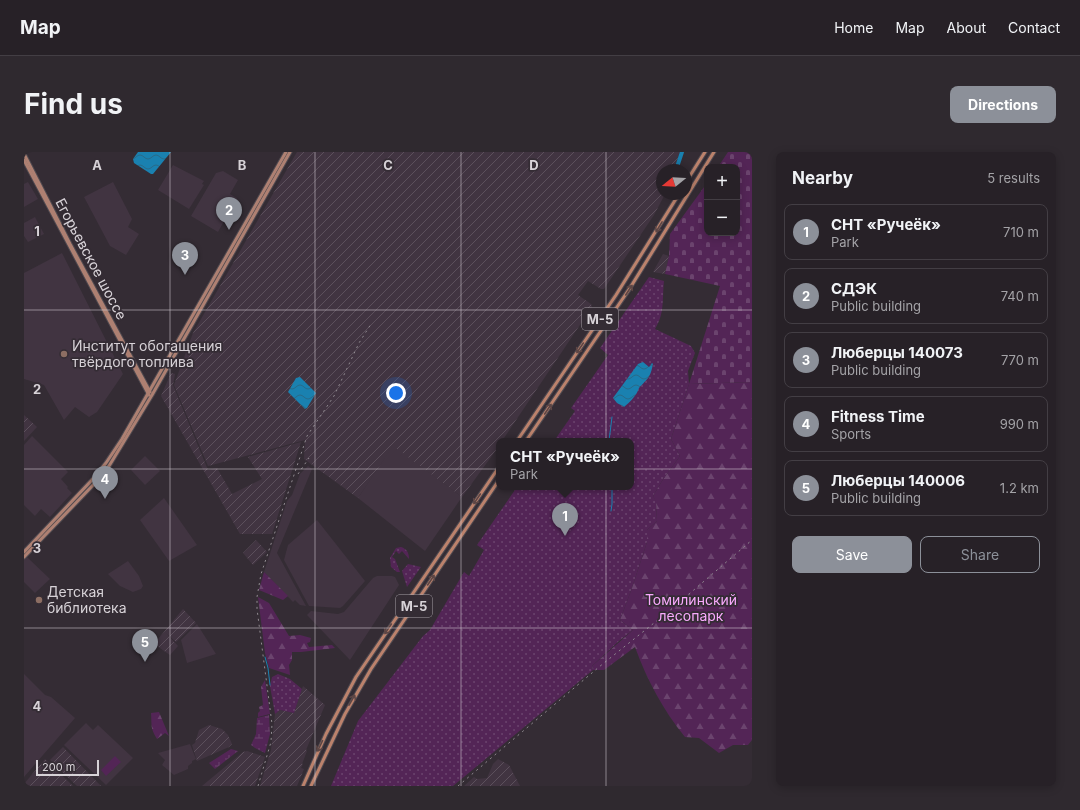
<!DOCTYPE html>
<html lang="en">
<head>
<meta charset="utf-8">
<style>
	body { margin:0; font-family:Inter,sans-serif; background:#2f292f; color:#f1f3f6 }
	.controls { position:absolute; right:12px; top:12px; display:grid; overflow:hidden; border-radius:8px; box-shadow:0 2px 10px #0003 }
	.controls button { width:36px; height:36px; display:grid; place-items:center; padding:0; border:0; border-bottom:1px solid #433e44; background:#272127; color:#f1f3f6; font:20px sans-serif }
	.compass { position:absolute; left:632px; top:12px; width:36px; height:36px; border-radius:50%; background:#272127; box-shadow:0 2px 10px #0003; rotate:252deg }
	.scale { position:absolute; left:12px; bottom:10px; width:63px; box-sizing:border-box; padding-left:4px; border:2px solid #d7d2d7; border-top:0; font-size:11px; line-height:14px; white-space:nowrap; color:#d7d2d7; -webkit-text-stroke:3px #342c34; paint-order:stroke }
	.you { position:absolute; left:372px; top:241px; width:14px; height:14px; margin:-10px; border:3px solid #fff; border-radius:50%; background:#1a73e8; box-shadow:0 0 0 6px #1a73e833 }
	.badge { display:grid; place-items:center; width:26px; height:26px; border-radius:50%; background:#8c9099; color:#fff; font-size:13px; font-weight:700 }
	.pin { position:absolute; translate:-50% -33px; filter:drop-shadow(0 1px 2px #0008) }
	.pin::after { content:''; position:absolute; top:21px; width:14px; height:12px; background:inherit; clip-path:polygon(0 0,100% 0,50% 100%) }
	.popup { position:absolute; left:472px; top:286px; width:138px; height:52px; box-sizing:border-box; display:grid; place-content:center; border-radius:8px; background:#272127; filter:drop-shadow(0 1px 3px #0005); font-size:13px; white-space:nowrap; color:#a4a3a7 }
	.popup b { font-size:15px; color:#f1f3f6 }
	.popup::after { content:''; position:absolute; left:50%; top:100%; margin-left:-8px; border:8px solid transparent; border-top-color:#272127 }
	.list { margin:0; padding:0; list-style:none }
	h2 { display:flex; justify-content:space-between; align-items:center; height:52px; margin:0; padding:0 16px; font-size:17px }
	h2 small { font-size:13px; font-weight:400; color:#a4a3a7 }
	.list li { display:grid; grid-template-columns:26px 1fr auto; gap:12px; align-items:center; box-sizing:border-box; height:56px; margin:0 8px 8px; padding:0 8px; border:1px solid #433e44; border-radius:8px }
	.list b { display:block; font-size:15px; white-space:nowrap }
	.list p { margin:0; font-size:13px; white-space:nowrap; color:#a4a3a7 }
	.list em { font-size:13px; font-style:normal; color:#a4a3a7 }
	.actions { display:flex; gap:8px; padding:12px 16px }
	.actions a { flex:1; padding:9px 0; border:1px solid #8c9099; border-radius:8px; text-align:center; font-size:14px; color:#8c9099 }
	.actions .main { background:#8c9099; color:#fff }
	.map { position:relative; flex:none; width:728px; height:634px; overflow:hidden; border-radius:8px }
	header { display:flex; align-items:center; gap:24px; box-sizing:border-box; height:56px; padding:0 20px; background:#272127; border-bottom:1px solid #433e44 }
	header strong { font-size:19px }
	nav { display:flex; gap:22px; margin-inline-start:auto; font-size:14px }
	.intro { display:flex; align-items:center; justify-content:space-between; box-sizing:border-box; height:96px; padding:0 24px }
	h1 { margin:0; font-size:28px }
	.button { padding:10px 18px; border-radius:8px; background:#8c9099; color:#fff; font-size:14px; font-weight:700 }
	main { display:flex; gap:24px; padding:0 24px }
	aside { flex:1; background:#272127; border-radius:8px; box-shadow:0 2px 10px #0003 }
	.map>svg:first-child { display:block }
	.built { fill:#413441 }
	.industrial { fill:url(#industrial-furrows) }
	.grass { fill:url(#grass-dots) }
	.forest { fill:url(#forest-firs) }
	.wetland { fill:url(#wetland-marsh) }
	.cemetery { fill:url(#cemetery-stones) }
	.pitch { fill:#532556 }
	.water { fill:url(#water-waves) }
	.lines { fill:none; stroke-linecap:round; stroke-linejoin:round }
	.stream { stroke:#1a81b0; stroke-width:1 }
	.river { stroke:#1a81b0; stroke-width:4 }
	.primary-casing { stroke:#504a50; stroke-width:5 }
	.trunk-casing { stroke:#504a50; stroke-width:5 }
	.primary { stroke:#ae8072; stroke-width:3 }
	.trunk { stroke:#bc826c; stroke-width:3 }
	.rail { stroke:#918b91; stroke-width:1; stroke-dasharray:2 4; stroke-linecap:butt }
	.oneway { stroke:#5d4645 }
	.grid { fill:none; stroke:#d7d2d7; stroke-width:1; stroke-opacity:0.55 }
	.education-dot { fill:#8d6e63; stroke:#342c34; stroke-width:1.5 }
	.labels { text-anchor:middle; stroke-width:3.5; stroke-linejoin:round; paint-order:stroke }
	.shield { fill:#342c34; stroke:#a6a0a6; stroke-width:1 }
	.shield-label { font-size:13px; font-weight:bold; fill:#d7d2d7 }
	.street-label { font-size:14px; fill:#d7d2d7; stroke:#342c34 }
	.poi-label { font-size:14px; fill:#d7d2d7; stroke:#342c34; text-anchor:start }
	.park-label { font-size:14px; fill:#f9a9fd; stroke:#342c34 }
	.grid-label { font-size:13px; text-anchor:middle; font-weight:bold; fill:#d7d2d7; stroke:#342c34; stroke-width:3.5; stroke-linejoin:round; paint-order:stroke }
</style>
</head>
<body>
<header>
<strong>Map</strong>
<nav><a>Home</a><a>Map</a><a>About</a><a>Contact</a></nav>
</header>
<div class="intro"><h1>Find us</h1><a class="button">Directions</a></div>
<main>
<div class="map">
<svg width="728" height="634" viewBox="0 0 728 634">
	<defs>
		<pattern id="industrial-furrows" width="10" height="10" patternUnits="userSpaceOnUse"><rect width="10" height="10" fill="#413441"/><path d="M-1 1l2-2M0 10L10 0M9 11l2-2" fill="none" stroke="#5c505c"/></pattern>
		<pattern id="grass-dots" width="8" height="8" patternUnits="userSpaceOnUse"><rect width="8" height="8" fill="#532556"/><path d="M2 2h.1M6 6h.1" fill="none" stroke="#6b446e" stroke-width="1.8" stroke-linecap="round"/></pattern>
		<pattern id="forest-firs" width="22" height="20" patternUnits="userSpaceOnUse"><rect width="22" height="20" fill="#532556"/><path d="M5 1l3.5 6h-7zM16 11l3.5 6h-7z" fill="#6b446e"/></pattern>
		<pattern id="wetland-marsh" width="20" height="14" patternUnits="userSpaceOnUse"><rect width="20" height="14" fill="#532556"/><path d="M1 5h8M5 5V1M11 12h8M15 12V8" fill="none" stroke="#6b446e"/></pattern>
		<pattern id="cemetery-stones" width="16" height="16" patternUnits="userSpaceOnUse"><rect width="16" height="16" fill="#532556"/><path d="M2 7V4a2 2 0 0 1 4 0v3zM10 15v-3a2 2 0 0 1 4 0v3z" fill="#6b446e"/></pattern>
		<pattern id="water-waves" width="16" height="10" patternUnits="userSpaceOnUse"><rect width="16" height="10" fill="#1a81b0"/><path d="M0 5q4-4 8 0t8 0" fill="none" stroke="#276a89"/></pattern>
	</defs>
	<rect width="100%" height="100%" fill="#342c34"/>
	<g class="built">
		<polygon points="149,13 180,29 178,32 180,33 165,57 134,38"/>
		<polygon points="199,19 214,28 206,42 213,46 194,80 167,64 192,21"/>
		<polygon points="4,30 14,47 0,55 0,32"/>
		<polygon points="89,30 108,67 104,75 115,82 102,103 86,94 60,45"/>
		<polygon points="11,65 20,82 4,90 0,84 0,71"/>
		<polygon points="38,101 99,222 73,260 65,265 51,255 40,268 20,233 0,227 0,121"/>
		<polygon points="8,284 44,320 37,327 44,335 43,336 48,341 26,365 17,357 11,364 0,353 0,293"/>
		<polygon points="369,293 438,345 401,399 334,346"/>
		<polygon points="121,304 136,319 121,333 107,318"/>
		<polygon points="284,314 288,317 253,401 282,454 276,453 271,448 269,450 240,420 263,349 268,343 276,322"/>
		<polygon points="140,346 173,393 145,409 116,368"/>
		<polygon points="293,368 341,429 319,454 316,456 285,454 260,408 264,393"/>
		<polygon points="3,405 26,427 11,441 0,430 0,408"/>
		<polygon points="104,409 115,424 119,434 117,437 109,440 96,434 84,422"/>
		<polygon points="368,424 371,425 375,433 326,508 283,463 287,459 314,462 320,460 349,426 353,424"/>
		<polygon points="173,472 192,502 163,511 157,488"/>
		<polygon points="0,522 21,543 27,545 51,566 0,625"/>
		<polygon points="62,571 69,578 74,573 109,606 82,633 40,593"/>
		<polygon points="166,592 172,607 168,609 168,611 164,614 164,617 150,623 138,613 141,608 134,601"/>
	</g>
	<g class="industrial">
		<polygon points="273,0 656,0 650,18 638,18 638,42 641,42 630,63 580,137 577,137 564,129 554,143 567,152 568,155 478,289 475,289 475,294 438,345 369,294 334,346 280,307 281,288 184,314 150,233 169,181"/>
		<polygon points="639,102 645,104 641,122 629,120"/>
		<polygon points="147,221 151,222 149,233 184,318 193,316 208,342 238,327 224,305 277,290 248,382 216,382 137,244"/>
		<polygon points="0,263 13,275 0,289"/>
		<polygon points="232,388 243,400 229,413 219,401"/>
		<polygon points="159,457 172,471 152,490 142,481 154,494 146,503 130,492"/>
		<polygon points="279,534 301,553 282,598 283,599 278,612 279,612 277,616 280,617 273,634 236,634 247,598 251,562 256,558 270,561"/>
		<polygon points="185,573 198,577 204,583 208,592 205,595 173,609 168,593 171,591 175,578"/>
		<polygon points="39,595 77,634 53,634 26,608"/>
		<polygon points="223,599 241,605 231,634 178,634 219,600"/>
		<polygon points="21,607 49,634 0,634 0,632"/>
		<polygon points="474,607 485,613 496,634 440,634 450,625 453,627 463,626 469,612"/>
	</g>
	<g class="grass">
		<path d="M625,125l15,4c-2,18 1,32 -9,48l36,17 4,7 -7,18 1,13 -18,55 9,17 -18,25 -9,15 3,5 1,20 -10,9v12l-15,46 -12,32 13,10 -14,11 -27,25 1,4 -140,116h-122l27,-65 65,-85 7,-6 34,-58 5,4 15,-26 -7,-5 40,-58h114v-46h-77l21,-30 -4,-3 37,-53 -8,-7z"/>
		<path d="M377,395c6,2 8,6 8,12l-7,-8 -3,3 -3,-3 -4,6 3,2 5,13h-3l-6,-5 -1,-9 6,-10z"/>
		<polygon points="384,412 397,415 383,435 378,419"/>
		<polygon points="254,522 266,527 278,537 270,561 256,558 251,562 246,534 248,525"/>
	</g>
	<g class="forest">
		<path d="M728,230v358l-4,5h-15l-14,8 -20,-15 -14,-1c-22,-27 -38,-57 -50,-90l-31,23h-11l-1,-4 41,-36 -13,-10 12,-32 15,-46v-12l10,-9 -1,-19 -3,-6 9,-15 18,-25 -9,-17 18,-55z"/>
		<polygon points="240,420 264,444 259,448 235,438"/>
		<polygon points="234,445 245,451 265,484 276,483 287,486 286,490 283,491 285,495 308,493 311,496 277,500 268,500 268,508 265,513 266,523 245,516 241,501"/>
		<polygon points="241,528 246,562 234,565 234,561 236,559 235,555 239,553 237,535"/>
		<path d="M135,560l10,24 -4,-3 -8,6c-7,-12 -5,-13 -6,-26z"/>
	</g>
	<g class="wetland">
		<polygon points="245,563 246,582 241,601 231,596 227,593 232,582 233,566"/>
		<polygon points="207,597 214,599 191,617 185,611"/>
	</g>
	<polygon class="cemetery" points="704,0 728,0 728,230 665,232 696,134 641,122 645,104 646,82 683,31 683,81 713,81 713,15 694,15"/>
	<polygon class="pitch" points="91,604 97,610 82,624 77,618"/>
	<g class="water">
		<polygon points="114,0 147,0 129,22 127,22 110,11 109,7"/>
		<path d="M619,210l6,5 3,-4 1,1c-3,14 -4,13 -14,24 -2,7 -9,14 -15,19l-7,-4 -4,-5 25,-34z"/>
		<polygon points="276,225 292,241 283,256 281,257 264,240 272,226"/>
	</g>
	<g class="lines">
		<g class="stream">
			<polyline points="585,289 588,265"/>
			<polyline points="587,359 588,352 588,335"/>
			<polyline points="241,505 244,516 246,533"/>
		</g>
		<polyline class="river" points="652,18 658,0"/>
		<defs>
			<g id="primary">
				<polyline points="0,2 46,92 126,240"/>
				<polyline points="0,8 125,243"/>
				<polyline points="0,400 68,328 82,311 98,287 262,0"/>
				<polyline points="0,405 71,331 85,314 128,243 266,0"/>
			</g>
			<g id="trunk">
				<polyline points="662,30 681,0"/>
				<polyline points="493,289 592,143 655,42"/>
				<polyline points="502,289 606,136 690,0"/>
				<polyline points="279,634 302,582 332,525 475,315"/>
				<polyline points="287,634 321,562 347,517 475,328"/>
			</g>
		</defs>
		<use href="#primary" class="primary-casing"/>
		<use href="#trunk" class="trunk-casing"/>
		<use href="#primary" class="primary"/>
		<use href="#trunk" class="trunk"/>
		<g class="rail">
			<polyline points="274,322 285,306"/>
			<polyline points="234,634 247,590 248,572 233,457 233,445 237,422 283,284 310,244 335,191 347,172"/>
			<polyline points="434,634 575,515 650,455 728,388"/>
		</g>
	</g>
	<defs><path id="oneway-shaft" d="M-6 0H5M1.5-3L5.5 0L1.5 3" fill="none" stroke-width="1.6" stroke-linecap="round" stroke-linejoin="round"/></defs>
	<g class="oneway">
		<use href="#oneway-shaft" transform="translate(635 75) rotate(121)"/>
		<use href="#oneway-shaft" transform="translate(605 138) rotate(-57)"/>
		<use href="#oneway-shaft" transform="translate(556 196) rotate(124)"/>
		<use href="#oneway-shaft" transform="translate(524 257) rotate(-56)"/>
		<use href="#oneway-shaft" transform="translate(453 347) rotate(124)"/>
		<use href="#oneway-shaft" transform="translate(407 428) rotate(-56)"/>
		<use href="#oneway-shaft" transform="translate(364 477) rotate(124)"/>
		<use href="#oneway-shaft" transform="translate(328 548) rotate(-60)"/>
		<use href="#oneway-shaft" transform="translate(296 594) rotate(115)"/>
	</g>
	<path class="grid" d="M146,0v634M291,0v634M437,0v634M582,0v634M0,158h728M0,317h728M0,476h728"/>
	<g class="education-dot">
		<circle cx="40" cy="202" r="4"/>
		<circle cx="15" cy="448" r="4"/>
	</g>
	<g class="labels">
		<g class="shield">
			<rect x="558" y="156" width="36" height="22" rx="3"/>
			<rect x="372" y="443" width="36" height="22" rx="3"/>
		</g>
		<g class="shield-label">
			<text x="576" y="172">М-5</text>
			<text x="390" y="459">М-5</text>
		</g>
		<g class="street-label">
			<text transform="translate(67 107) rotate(62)" y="5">Егорьевское шоссе</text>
		</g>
		<g class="poi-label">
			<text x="48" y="199">Институт обогащения<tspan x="48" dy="16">твёрдого топлива</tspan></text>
			<text x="23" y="445">Детская<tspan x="23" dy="16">библиотека</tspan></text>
		</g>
		<g class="park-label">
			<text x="667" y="453">Томилинский<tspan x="667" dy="16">лесопарк</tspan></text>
		</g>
	</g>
	<g class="grid-label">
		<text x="73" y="18">A</text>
		<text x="218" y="18">B</text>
		<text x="364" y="18">C</text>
		<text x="510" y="18">D</text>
		<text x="13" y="84">1</text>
		<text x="13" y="242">2</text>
		<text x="13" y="401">3</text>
		<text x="13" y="559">4</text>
	</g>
</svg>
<div class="controls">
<button>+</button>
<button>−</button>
</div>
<svg class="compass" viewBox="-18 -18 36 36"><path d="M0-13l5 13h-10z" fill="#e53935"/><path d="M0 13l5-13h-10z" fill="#a4a3a7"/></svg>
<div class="scale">200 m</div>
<div class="you"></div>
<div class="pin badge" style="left:541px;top:384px">1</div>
<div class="popup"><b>СНТ «Ручеёк»</b>Park</div>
<div class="pin badge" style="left:205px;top:78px">2</div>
<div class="pin badge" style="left:161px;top:123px">3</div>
<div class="pin badge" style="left:81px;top:347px">4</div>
<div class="pin badge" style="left:121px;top:510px">5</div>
</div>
<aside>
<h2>Nearby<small>5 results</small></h2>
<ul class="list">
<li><span class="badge">1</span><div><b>СНТ «Ручеёк»</b><p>Park</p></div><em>710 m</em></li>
<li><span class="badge">2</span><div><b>СДЭК</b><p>Public building</p></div><em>740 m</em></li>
<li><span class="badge">3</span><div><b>Люберцы 140073</b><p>Public building</p></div><em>770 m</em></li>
<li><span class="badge">4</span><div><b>Fitness Time</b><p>Sports</p></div><em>990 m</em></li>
<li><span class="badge">5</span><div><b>Люберцы 140006</b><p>Public building</p></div><em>1.2 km</em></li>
</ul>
<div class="actions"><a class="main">Save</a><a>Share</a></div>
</aside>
</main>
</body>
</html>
